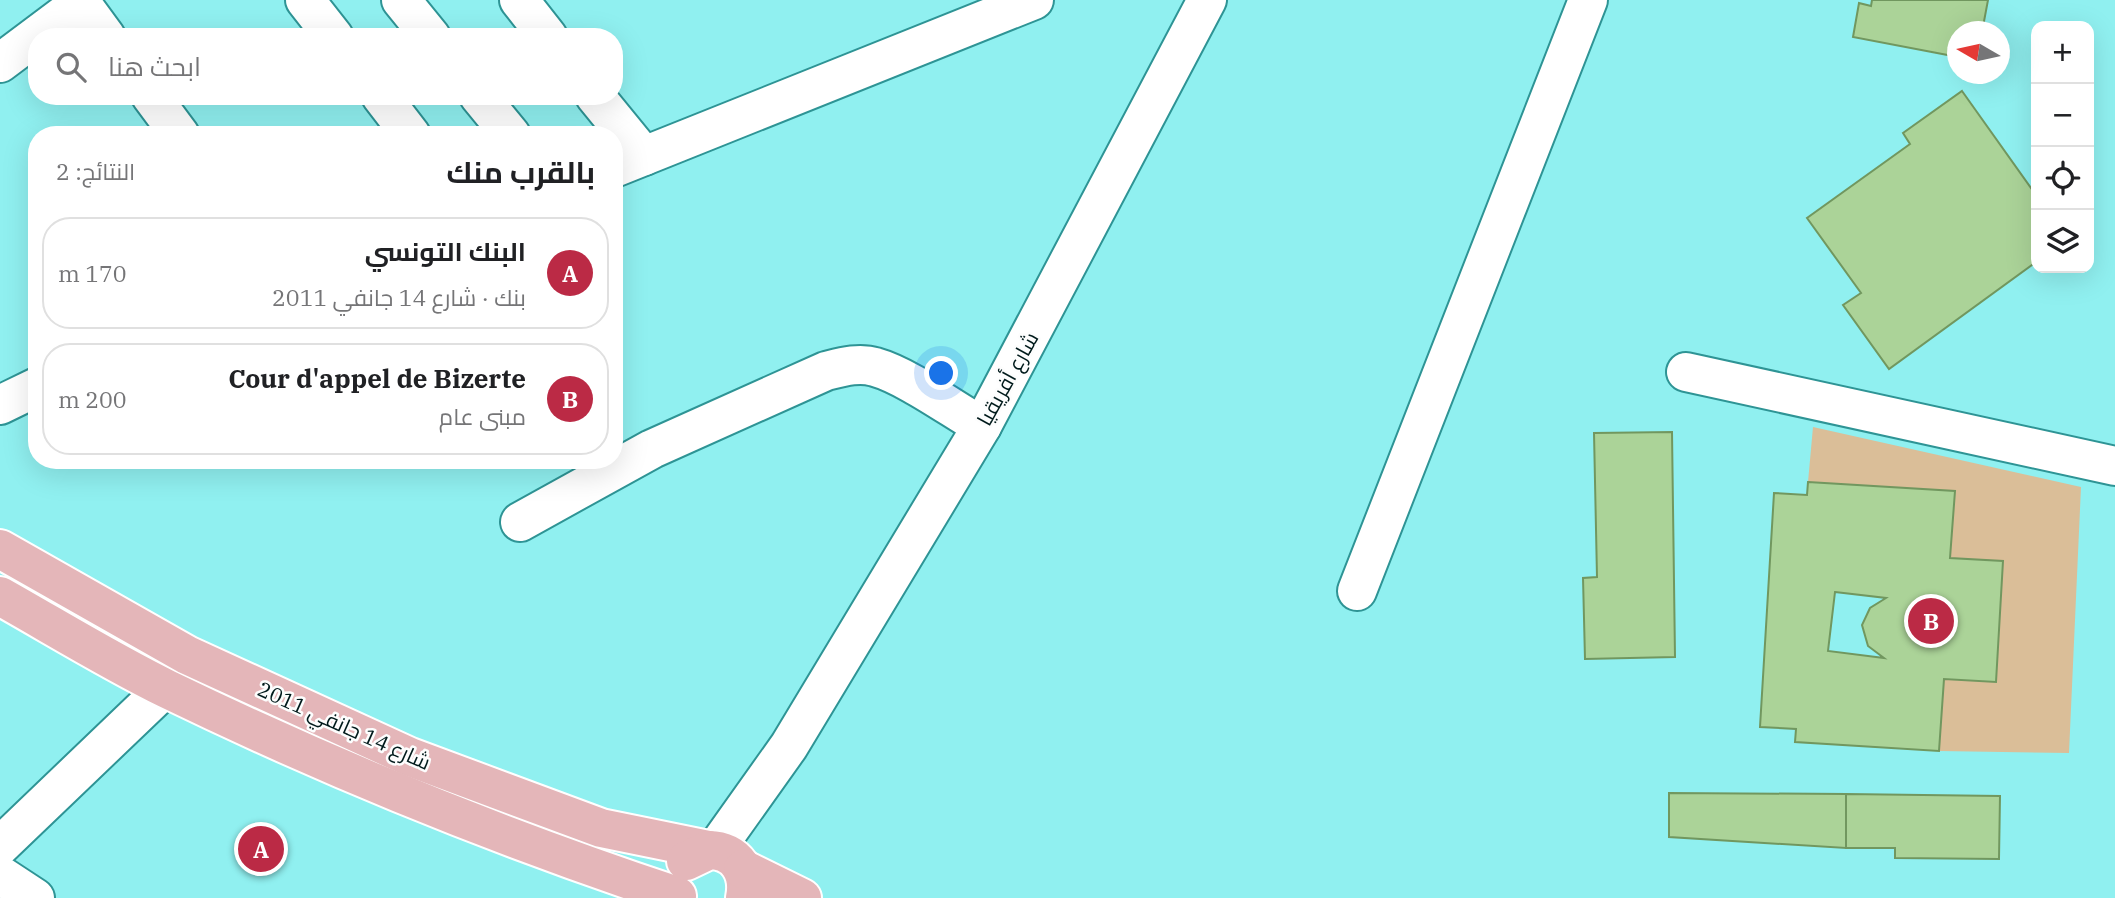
<!DOCTYPE html>
<html lang="ar">
<head>
<meta charset="utf-8">
<style>
	body { margin:0; font-family:"IBM Plex Serif",Cairo,serif; background:#f6f6f6; color:#202124; direction:rtl }
	.controls { position:absolute; right:21px; top:21px; display:grid; overflow:hidden; border-radius:14px; box-shadow:0 7px 28px #0002 }
	.controls button { width:63px; height:63px; display:grid; place-items:center; padding:0; border:0; border-bottom:2px solid #e0e0e0; background:#fff; color:#202124; font:35px sans-serif }
	.compass { position:absolute; left:1947px; top:21px; width:63px; height:63px; border-radius:50%; background:#fff; box-shadow:0 7px 28px #0002; rotate:279deg }
	.you { position:absolute; left:942px; top:374px; width:24px; height:24px; margin:-18px; border:5px solid #fff; border-radius:50%; background:#1a73e8; box-shadow:0 0 0 10px #1a73e833 }
	.badge { display:grid; place-items:center; width:46px; height:46px; border-radius:50%; background:#bb2a45; color:#fff; font-size:23px; font-weight:700 }
	.pin { position:absolute; translate:-50% -50%; border:4px solid #fff; box-shadow:0 2px 7px #0006 }
	.list { margin:0; padding:0; list-style:none }
	h2 { display:flex; justify-content:space-between; align-items:center; height:91px; margin:0; padding:0 28px; font-size:30px }
	h2 small { font-size:23px; font-weight:400; color:#757577 }
	.list li { display:grid; grid-template-columns:46px 1fr auto; gap:21px; align-items:center; box-sizing:border-box; height:112px; margin:0 14px 14px; padding:0 14px; border:2px solid #e0e0e0; border-radius:28px }
	.list b { display:block; font-size:26px; white-space:nowrap }
	.list p { margin:0; font-size:23px; white-space:nowrap; color:#757577 }
	.list em { font-size:23px; font-style:normal; color:#757577 }
	.icon { flex:none; width:38px; height:38px; fill:none; stroke:currentColor; stroke-width:2; stroke-linecap:round; stroke-linejoin:round }
	.map { position:relative; flex:none; width:2115px; height:898px; overflow:hidden; direction:ltr }
	.search { position:absolute; background:#fff; box-shadow:0 7px 28px #0002; left:28px; top:28px; width:595px; height:77px; display:flex; align-items:center; gap:18px; box-sizing:border-box; padding:0 24px; border-radius:28px; color:#757577; font-size:26px }
	.panel { position:absolute; background:#fff; box-shadow:0 7px 28px #0002; left:28px; top:126px; width:595px; height:343px; border-radius:28px; direction:rtl }
	.map>svg:first-child { display:block }
	.green { fill:#dabe98 }
	.building { fill:#abd398; stroke:#71975f; stroke-width:2; fill-rule:evenodd }
	.lines { fill:none; stroke-linecap:round; stroke-linejoin:round }
	.minor-casing { stroke:#2e9495; stroke-width:42 }
	.major-casing { stroke:#fff; stroke-width:42 }
	.minor { stroke:#fff; stroke-width:38 }
	.major { stroke:#e4b6b9; stroke-width:38 }
	.labels { text-anchor:middle; stroke-width:5; stroke-linejoin:round; paint-order:stroke }
	.street-label { font-size:21px; fill:#001a1b; stroke:#fdfdfd }
</style>
</head>
<body>
<div class="map">
<svg width="2115" height="898" viewBox="0 0 2115 898">
	<rect width="100%" height="100%" fill="#90f0f0"/>
	<polygon class="green" points="1813,427 2081,487 2069,753 1939,751 1944,679 1996,682 2003,561 1950,558 1955,491 1808,482"/>
	<g class="building">
		<polygon points="1872,0 1988,0 1982,32 1958,32 1958,57 1853,37 1859,3 1871,6"/>
		<polygon points="1962,91 2036,195 2036,262 1889,369 1843,305 1861,293 1807,218 1910,144 1903,133"/>
		<polygon points="1672,432 1675,657 1585,659 1583,578 1597,577 1594,433"/>
		<path d="M1808,482l147,9 -5,67 53,3 -7,121 -52,-3 -5,72 -144,-9 1,-13 -36,-2 14,-234 33,2zM1835,592l51,6 -16,10 -8,17 6,21 16,12 -56,-7z"/>
		<polygon points="1669,793 1846,794 1846,848 1669,837"/>
		<polygon points="1846,794 2000,796 1999,859 1895,858 1895,848 1846,848"/>
	</g>
	<g class="lines">
		<defs>
			<g id="minor">
				<polyline points="79,0 106,37"/>
				<polyline points="305,0 334,37"/>
				<polyline points="401,0 431,37"/>
				<polyline points="519,0 548,37"/>
				<polyline points="0,63 80,3"/>
				<polyline points="151,96 180,135"/>
				<polyline points="381,96 411,135"/>
				<polyline points="479,96 511,135"/>
				<polyline points="595,96 644,156"/>
				<polyline points="614,168 1034,0"/>
				<polyline points="1686,372 2115,466"/>
				<polyline points="0,405 37,387"/>
				<path d="M520,522l132,-73 174,-78c16,-4 33,-9 49,-4 32,9 77,42 107,59"/>
				<polyline points="1357,591 1588,0"/>
				<polyline points="0,846 165,688"/>
				<polyline points="715,850 789,746 982,426 1207,0"/>
				<polyline points="0,875 35,898"/>
			</g>
			<g id="major">
				<polyline points="0,549 187,655 410,757 601,828 709,850"/>
				<path d="M0,596c55,31 110,65 167,93 165,80 335,149 510,207"/>
				<path d="M686,861l23,-11c28,0 41,23 36,48"/>
				<polyline points="743,869 802,898"/>
			</g>
		</defs>
		<use href="#minor" class="minor-casing"/>
		<use href="#major" class="major-casing"/>
		<use href="#minor" class="minor"/>
		<use href="#major" class="major"/>
	</g>
	<g class="labels">
		<g class="street-label">
			<text transform="translate(1008 379) rotate(-61)" y="7">شارع أفريقيا</text>
			<text transform="translate(344 726) rotate(24)" y="7">شارع 14 جانفي 2011</text>
		</g>
	</g>
</svg>
<div class="controls">
<button>+</button>
<button>−</button>
<button><svg class="icon" aria-label="locate" viewBox="0 0 24 24"><circle cx="12" cy="12" r="6"/><path d="M12 2v4M12 18v4M2 12h4M18 12h4"/></svg></button>
<button><svg class="icon" aria-label="layers" viewBox="0 0 24 24"><path d="M12 4l9 5-9 5-9-5zM3 14l9 5 9-5"/></svg></button>
</div>
<svg class="compass" viewBox="-18 -18 36 36"><path d="M0-13l5 13h-10z" fill="#e53935"/><path d="M0 13l5-13h-10z" fill="#757577"/></svg>
<div class="you"></div>
<div class="pin badge" style="left:261px;top:849px">A</div>
<div class="pin badge" style="left:1931px;top:621px">B</div>
<div class="search"><svg class="icon" aria-label="search" viewBox="0 0 24 24"><circle cx="10" cy="10" r="6"/><path d="M15 15l6 6"/></svg>ابحث هنا</div>
<section class="panel">
<h2>بالقرب منك<small>النتائج: 2</small></h2>
<ul class="list">
<li><span class="badge">A</span><div><b>البنك التونسي</b><p>بنك · شارع 14 جانفي 2011</p></div><em>170 m</em></li>
<li><span class="badge">B</span><div><b>Cour d'appel de Bizerte</b><p>مبنى عام</p></div><em>200 m</em></li>
</ul>
</section>
</div>
</body>
</html>
